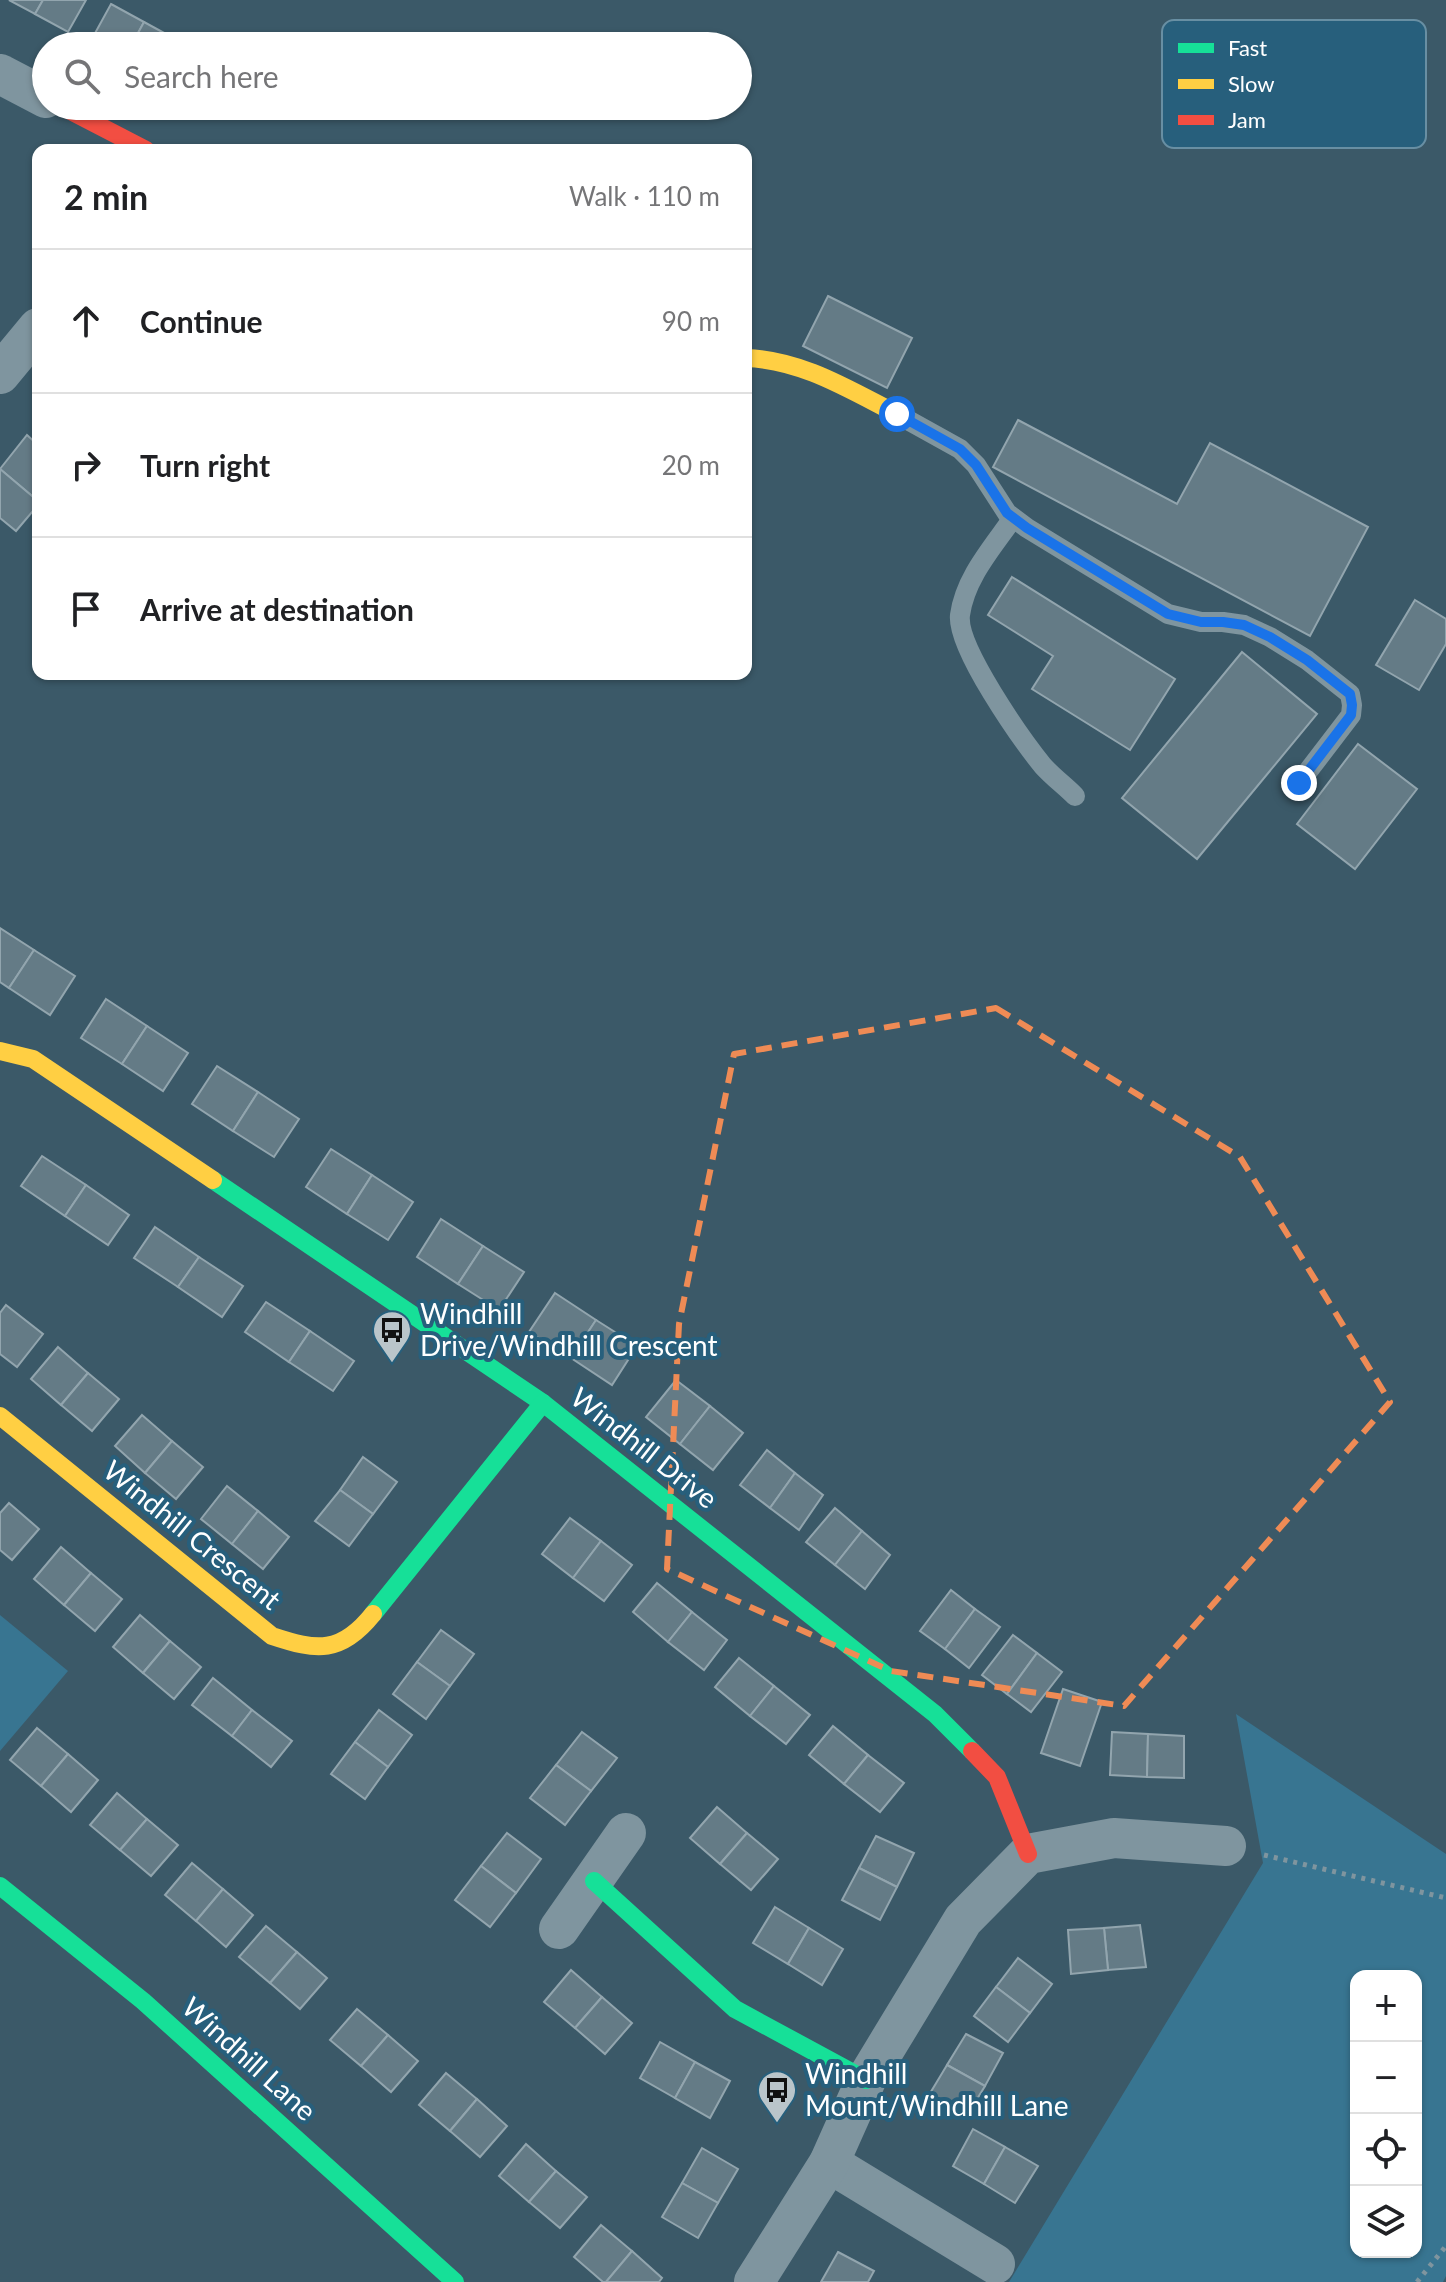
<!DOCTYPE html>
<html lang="en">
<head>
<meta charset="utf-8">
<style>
	body { margin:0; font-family:Lato,sans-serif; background:#f2f2f2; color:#202124 }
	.controls { position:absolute; right:24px; bottom:24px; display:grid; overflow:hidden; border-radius:16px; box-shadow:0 2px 6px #0004 }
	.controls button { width:72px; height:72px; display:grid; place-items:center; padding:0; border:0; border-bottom:2px solid #e0e0e0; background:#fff; color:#202124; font:40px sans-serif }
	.stop { position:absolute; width:24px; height:24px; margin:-18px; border:6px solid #1a73e8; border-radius:50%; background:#fff }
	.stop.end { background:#1a73e8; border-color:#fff; box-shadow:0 2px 8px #0008 }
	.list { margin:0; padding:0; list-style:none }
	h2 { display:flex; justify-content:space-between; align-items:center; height:104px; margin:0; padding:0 32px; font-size:34px }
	h2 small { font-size:26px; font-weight:400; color:#757577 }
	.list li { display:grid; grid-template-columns:52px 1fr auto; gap:24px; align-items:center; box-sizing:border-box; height:144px; padding:0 32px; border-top:2px solid #e0e0e0 }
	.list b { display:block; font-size:30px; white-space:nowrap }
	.list em { font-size:26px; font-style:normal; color:#757577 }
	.icon { flex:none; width:44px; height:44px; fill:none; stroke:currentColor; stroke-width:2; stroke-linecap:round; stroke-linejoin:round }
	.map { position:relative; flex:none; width:1446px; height:2282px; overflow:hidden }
	.search { position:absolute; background:#fff; box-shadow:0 2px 6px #0004; left:32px; top:32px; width:720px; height:88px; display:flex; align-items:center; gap:20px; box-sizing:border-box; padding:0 28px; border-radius:44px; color:#757577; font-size:30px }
	.panel { position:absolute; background:#fff; box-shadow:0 2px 6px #0004; left:32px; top:144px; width:720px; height:536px; border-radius:16px }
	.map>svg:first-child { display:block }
	.green { fill:#387591; fill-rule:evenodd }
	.building { fill:#647b86; stroke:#92a5ae; stroke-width:2 }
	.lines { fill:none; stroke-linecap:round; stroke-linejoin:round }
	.path { stroke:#7f959f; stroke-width:5; stroke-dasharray:4 6; stroke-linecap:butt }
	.lane { stroke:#7f959f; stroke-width:20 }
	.street { stroke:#7f959f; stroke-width:40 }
	.fast { stroke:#16e098; stroke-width:18 }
	.slow { stroke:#ffcf43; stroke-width:18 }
	.jam { stroke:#f24e42; stroke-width:18 }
	.route { stroke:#1a73e8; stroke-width:10 }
	.marked { fill:none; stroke:#ef8b55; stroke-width:6; stroke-dasharray:16 10; stroke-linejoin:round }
	.labels { text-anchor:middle; stroke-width:8; stroke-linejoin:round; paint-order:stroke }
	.poi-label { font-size:28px; fill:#fff; stroke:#275f7c; text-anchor:start }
	.street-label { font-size:28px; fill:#fff; stroke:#275f7c }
	.key { fill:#275f7c; stroke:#688fa3; stroke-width:2 }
	.key-label { font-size:22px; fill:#fff }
</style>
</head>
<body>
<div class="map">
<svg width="1446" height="2282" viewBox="0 0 1446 2282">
	<rect width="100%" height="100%" fill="#3b5968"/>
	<g class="green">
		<polygon points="0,1615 68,1671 0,1751"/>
		<path d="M1236,1714l210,140v422l-3,6h-434l254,-419zM1356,1976h60v276h-60z"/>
	</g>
	<g class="building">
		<polygon points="9,0 43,0 35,14"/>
		<polygon points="43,0 86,0 68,32 35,14"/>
		<polygon points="111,4 144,22 131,46 88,46"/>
		<polygon points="144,22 177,40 174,46 131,46"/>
		<polygon points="828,296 912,338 887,388 803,346"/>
		<polygon points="1018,420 1177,504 1210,443 1368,527 1310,636 993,467"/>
		<polygon points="27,435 38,445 38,501 0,469"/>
		<polygon points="0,469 38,501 38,505 16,531 0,518"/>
		<polygon points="1012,577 1175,679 1130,750 1032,689 1053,656 988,615"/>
		<polygon points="1415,600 1446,619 1446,644 1419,690 1376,665"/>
		<polygon points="1242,652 1317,714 1197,859 1122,798"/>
		<polygon points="1358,744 1417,789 1355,869 1297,824"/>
		<polygon points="0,928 34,950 9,988 0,982"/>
		<polygon points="34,950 75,976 50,1015 9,988"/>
		<polygon points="106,999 147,1026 122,1064 81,1038"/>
		<polygon points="147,1026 188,1053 163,1091 122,1064"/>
		<polygon points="217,1066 258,1092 233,1131 192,1104"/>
		<polygon points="258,1092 299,1119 274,1157 233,1131"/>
		<polygon points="331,1149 372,1175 347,1214 306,1187"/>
		<polygon points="42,1156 86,1185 65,1216 21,1186"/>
		<polygon points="372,1175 413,1202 388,1240 347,1214"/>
		<polygon points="86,1185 129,1215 108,1245 65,1216"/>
		<polygon points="441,1219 483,1246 458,1284 417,1257"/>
		<polygon points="155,1227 199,1257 178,1287 134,1258"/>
		<polygon points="483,1246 524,1272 499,1310 458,1284"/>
		<polygon points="199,1257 243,1286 222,1317 178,1287"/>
		<polygon points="555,1293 596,1320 571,1358 529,1332"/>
		<polygon points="266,1302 310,1331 289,1362 245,1332"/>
		<polygon points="6,1305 43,1334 17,1367 0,1354 0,1313"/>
		<polygon points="596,1320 637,1346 612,1385 571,1358"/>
		<polygon points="310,1331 354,1361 333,1391 289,1362"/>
		<polygon points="58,1347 88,1373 61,1405 31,1379"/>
		<polygon points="88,1373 119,1399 92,1431 61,1405"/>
		<polygon points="676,1380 710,1406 680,1444 646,1417"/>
		<polygon points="710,1406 743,1433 713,1470 680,1444"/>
		<polygon points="142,1415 172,1441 145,1473 115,1446"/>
		<polygon points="172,1441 203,1467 176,1499 145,1473"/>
		<polygon points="767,1450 795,1473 770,1508 740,1485"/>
		<polygon points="363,1457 397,1482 373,1514 340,1490"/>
		<polygon points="795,1473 823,1495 799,1530 770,1508"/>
		<polygon points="227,1486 258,1511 232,1544 201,1519"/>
		<polygon points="340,1490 373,1514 349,1546 315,1521"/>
		<polygon points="9,1503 39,1529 12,1560 0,1550 0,1513"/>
		<polygon points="835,1508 862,1531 835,1565 806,1542"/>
		<polygon points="258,1511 289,1537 263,1569 232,1544"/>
		<polygon points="570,1518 601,1541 573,1578 542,1554"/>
		<polygon points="862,1531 890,1555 865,1589 835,1565"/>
		<polygon points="601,1541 632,1565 604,1601 573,1578"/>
		<polygon points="61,1547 91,1573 64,1605 34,1579"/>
		<polygon points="91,1573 122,1599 95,1631 64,1605"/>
		<polygon points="657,1583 692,1612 668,1642 633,1612"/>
		<polygon points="951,1590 975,1609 945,1649 920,1631"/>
		<polygon points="975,1609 1000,1627 969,1668 945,1649"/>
		<polygon points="692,1612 727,1640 704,1670 668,1642"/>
		<polygon points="140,1615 170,1641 143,1673 113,1647"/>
		<polygon points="441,1630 474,1654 450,1686 417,1662"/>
		<polygon points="1013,1635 1037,1653 1007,1694 982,1675"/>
		<polygon points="170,1641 201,1667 174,1699 143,1673"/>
		<polygon points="1037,1653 1062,1672 1031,1712 1007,1694"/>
		<polygon points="739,1658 774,1686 750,1716 715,1687"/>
		<polygon points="417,1662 450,1686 426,1719 393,1694"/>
		<polygon points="213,1678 252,1710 232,1736 192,1705"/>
		<polygon points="774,1686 810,1715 786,1744 750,1716"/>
		<polygon points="1063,1689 1102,1702 1080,1766 1041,1753"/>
		<polygon points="252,1710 292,1741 271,1767 232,1736"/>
		<polygon points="379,1710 412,1735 388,1767 355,1742"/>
		<polygon points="833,1726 868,1755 844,1784 809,1755"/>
		<polygon points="37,1728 68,1754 41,1786 10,1760"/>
		<polygon points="582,1732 617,1758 591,1791 556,1765"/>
		<polygon points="1112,1732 1148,1734 1147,1777 1110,1775"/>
		<polygon points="1148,1734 1184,1736 1184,1778 1147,1777"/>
		<polygon points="355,1742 388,1767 365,1799 331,1774"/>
		<polygon points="68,1754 98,1780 71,1812 41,1786"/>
		<polygon points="868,1755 904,1783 880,1812 844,1784"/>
		<polygon points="556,1765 591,1791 565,1825 530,1798"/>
		<polygon points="117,1793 147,1819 120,1850 90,1825"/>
		<polygon points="717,1807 747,1833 720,1864 690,1838"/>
		<polygon points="147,1819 178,1845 151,1876 120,1850"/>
		<polygon points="507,1833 541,1859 516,1893 481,1866"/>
		<polygon points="747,1833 778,1859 751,1890 720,1864"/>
		<polygon points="876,1836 914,1853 897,1887 859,1868"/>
		<polygon points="192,1863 223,1889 196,1921 165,1895"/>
		<polygon points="481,1866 516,1893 490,1927 455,1900"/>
		<polygon points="859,1868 897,1887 880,1920 842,1900"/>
		<polygon points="223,1889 253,1915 226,1947 196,1921"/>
		<polygon points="775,1907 809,1928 788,1964 753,1943"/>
		<polygon points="1140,1925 1146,1967 1108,1970 1104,1928"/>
		<polygon points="266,1926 297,1952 270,1983 239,1957"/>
		<polygon points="809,1928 843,1949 822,1985 788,1964"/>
		<polygon points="1104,1928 1108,1970 1071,1974 1068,1930"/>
		<polygon points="297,1952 327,1978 300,2009 270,1983"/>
		<polygon points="1018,1958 1052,1984 1030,2013 996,1987"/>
		<polygon points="571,1970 602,1997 575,2028 544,2002"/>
		<polygon points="996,1987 1030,2013 1008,2042 974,2016"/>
		<polygon points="602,1997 632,2023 605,2054 575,2028"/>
		<polygon points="357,2009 388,2035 361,2066 330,2040"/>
		<polygon points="966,2034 1003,2053 985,2086 947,2065"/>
		<polygon points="388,2035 418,2061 391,2092 361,2066"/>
		<polygon points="660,2042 695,2062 675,2098 640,2078"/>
		<polygon points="695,2062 730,2081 710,2118 675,2098"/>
		<polygon points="947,2065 985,2086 966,2117 929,2095"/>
		<polygon points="446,2073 477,2099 450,2131 419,2105"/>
		<polygon points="477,2099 507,2126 480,2157 450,2131"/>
		<polygon points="973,2129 1005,2147 984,2184 953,2166"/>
		<polygon points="526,2144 556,2171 529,2202 499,2176"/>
		<polygon points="1005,2147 1038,2166 1015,2203 984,2184"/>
		<polygon points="702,2148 738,2169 718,2203 682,2183"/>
		<polygon points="556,2171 587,2197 560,2228 529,2202"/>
		<polygon points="682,2183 718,2203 698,2238 662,2217"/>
		<polygon points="601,2225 632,2251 606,2282 603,2282 574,2257"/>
		<polygon points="632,2251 662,2278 659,2282 606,2282"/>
		<polygon points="838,2252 874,2271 868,2282 821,2282"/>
	</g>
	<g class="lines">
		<g class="path">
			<polyline points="1264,1855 1446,1898"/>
			<polyline points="1417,2282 1446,2246"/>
		</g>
		<g class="lane">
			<polyline points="897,414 960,449 976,465 1007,513 1027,528 1168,614 1201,622 1223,622 1244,625 1270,637 1307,660 1350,694 1352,705 1351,715 1299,783"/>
			<path d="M1013,518c-21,30 -48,60 -53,97 -4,32 62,125 83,151 10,11 22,20 32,30"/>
		</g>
		<g class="street">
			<polyline points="0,74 46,98"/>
			<polyline points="0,374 38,328"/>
			<polyline points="559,1929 626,1833"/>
			<polyline points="829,2163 995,2264"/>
			<polyline points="754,2282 829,2163 866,2080 963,1920 1028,1854 1114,1838 1226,1846"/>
		</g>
		<g class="fast">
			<polyline points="213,1180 543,1403 935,1714 972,1751"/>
			<polyline points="373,1614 543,1403"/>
			<polyline points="594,1881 735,2009 866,2080"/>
			<polyline points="0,1886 143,2001 455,2282"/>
		</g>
		<g class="slow">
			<path d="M746,358c56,2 102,31 151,56"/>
			<polyline points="0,1051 33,1059 213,1180"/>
			<path d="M0,1416l272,220c45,15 69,18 101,-22"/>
		</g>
		<g class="jam">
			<polyline points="61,106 146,150"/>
			<polyline points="972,1751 997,1777 1028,1854"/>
		</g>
	</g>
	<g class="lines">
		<polyline class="route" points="897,414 960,449 976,465 1007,513 1027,528 1168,614 1201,622 1223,622 1244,625 1270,637 1307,660 1350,694 1352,705 1351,715 1299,783"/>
	</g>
	<path class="marked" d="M996,1008l244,149 150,245 -266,304 -233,-35 -224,-102 12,-245 55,-270z"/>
	<defs>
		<symbol id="bus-pin" viewBox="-11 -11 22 30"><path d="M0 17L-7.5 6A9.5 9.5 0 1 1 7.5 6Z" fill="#bac5ca" stroke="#275f7c"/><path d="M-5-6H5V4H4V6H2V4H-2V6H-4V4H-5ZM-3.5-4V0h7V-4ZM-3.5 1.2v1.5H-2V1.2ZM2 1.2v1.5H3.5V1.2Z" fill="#111"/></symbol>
	</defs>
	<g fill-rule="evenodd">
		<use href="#bus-pin" x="370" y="1308" width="44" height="60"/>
		<use href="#bus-pin" x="755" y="2068" width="44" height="60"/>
	</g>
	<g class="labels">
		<g class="poi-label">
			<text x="420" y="1324">Windhill<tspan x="420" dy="32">Drive/Windhill Crescent</tspan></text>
			<text x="805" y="2084">Windhill<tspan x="805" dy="32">Mount/Windhill Lane</tspan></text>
		</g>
		<g class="street-label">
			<text transform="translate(644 1448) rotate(38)" y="10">Windhill Drive</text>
			<text transform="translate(192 1535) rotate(39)" y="10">Windhill Crescent</text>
			<text transform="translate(249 2059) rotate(42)" y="10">Windhill Lane</text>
		</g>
	</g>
	<rect x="1162" y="20" width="264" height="128" rx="12" class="key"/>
	<rect x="1178" y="43" width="36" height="10" fill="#16e098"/>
	<rect x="1178" y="79" width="36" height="10" fill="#ffcf43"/>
	<rect x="1178" y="115" width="36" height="10" fill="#f24e42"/>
	<g class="key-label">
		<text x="1228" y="56">Fast</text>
		<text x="1228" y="92">Slow</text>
		<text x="1228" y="128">Jam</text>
	</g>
</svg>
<div class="controls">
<button>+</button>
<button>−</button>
<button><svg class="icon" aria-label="locate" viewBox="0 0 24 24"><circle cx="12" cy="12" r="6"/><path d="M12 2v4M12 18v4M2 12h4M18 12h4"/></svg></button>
<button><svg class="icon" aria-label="layers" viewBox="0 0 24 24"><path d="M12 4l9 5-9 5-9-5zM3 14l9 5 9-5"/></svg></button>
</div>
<div class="stop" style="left:897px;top:414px"></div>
<div class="stop end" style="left:1299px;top:783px"></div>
<div class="search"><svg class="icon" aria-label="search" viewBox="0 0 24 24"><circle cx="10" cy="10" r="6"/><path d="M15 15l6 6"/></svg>Search here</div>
<section class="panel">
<h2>2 min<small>Walk · 110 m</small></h2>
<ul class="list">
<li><svg class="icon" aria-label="ahead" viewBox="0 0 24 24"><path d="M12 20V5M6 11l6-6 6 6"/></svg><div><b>Continue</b></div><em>90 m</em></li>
<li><svg class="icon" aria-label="right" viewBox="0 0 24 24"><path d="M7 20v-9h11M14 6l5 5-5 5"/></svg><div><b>Turn right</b></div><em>20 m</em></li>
<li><svg class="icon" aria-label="arrive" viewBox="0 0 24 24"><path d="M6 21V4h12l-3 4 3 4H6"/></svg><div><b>Arrive at destination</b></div></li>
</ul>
</section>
</div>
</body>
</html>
